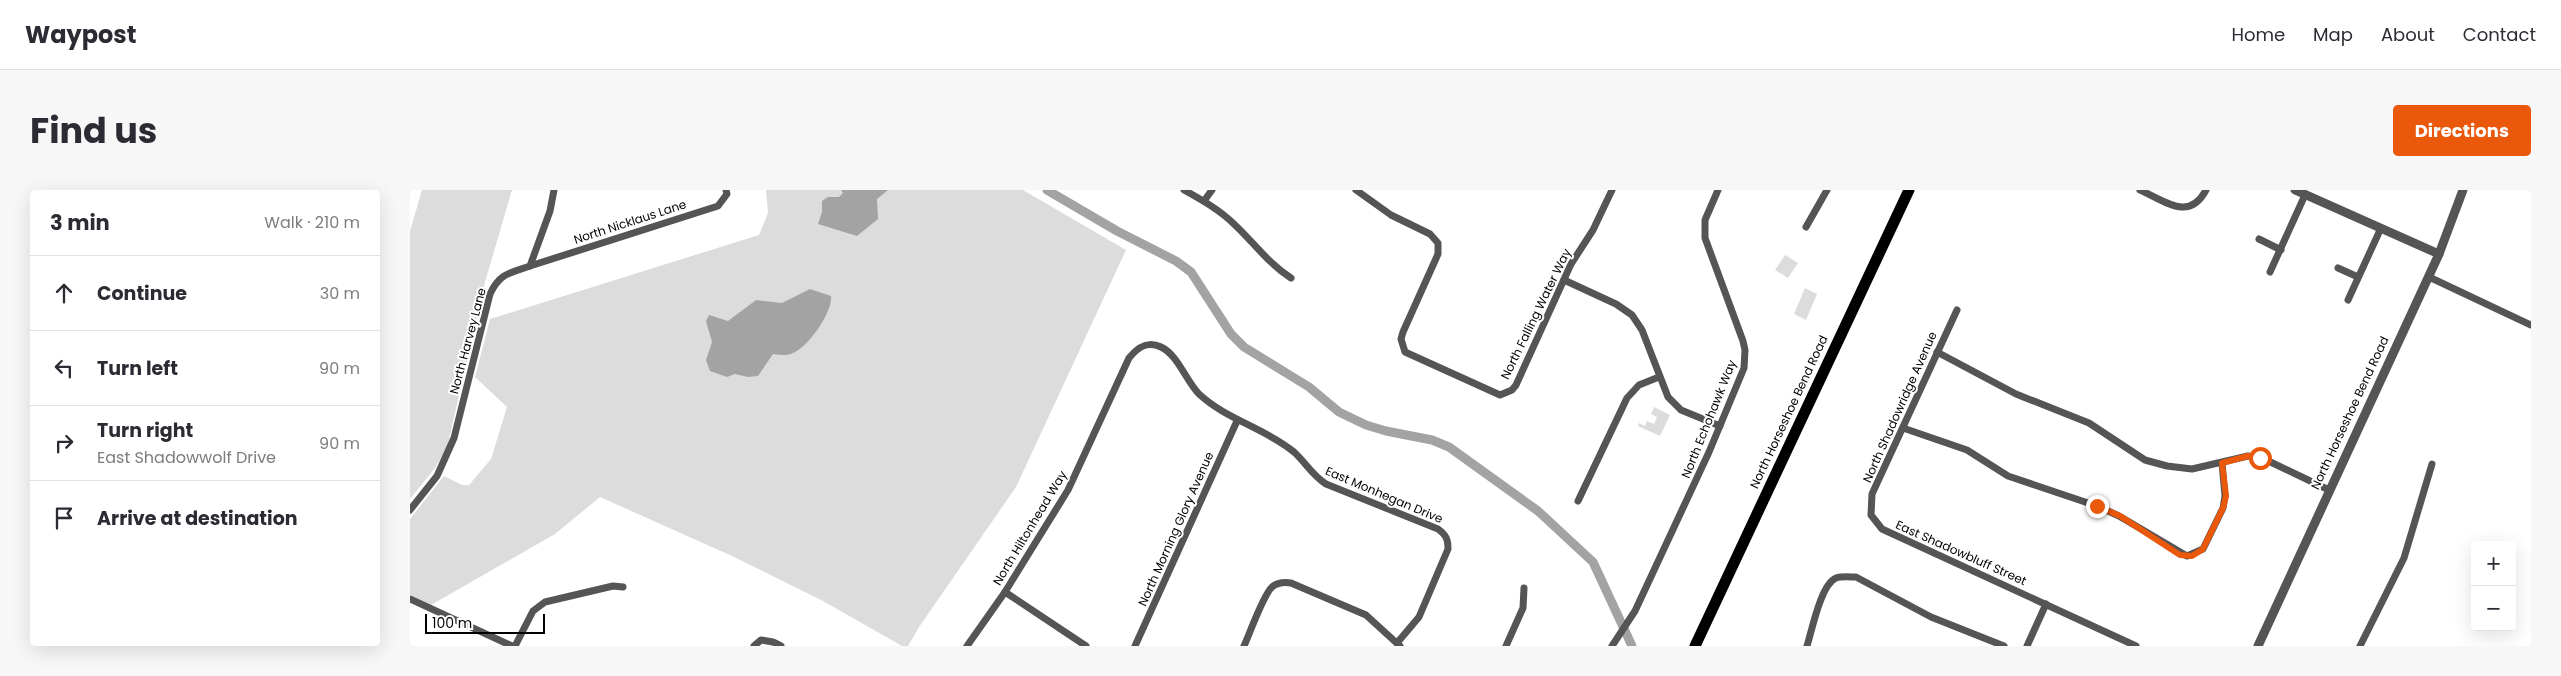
<!DOCTYPE html>
<html lang="en">
<head>
<meta charset="utf-8">
<style>
	body { margin:0; font-family:Poppins,sans-serif; background:#f7f7f7; color:#2b2b33 }
	.controls { position:absolute; right:15px; bottom:15px; display:grid; overflow:hidden; border-radius:5px; box-shadow:0 5px 20px #0002 }
	.controls button { width:45px; height:45px; display:grid; place-items:center; padding:0; border:0; border-bottom:1px solid #e1e1e2; background:#fff; color:#2b2b33; font:25px sans-serif }
	.scale { position:absolute; left:15px; bottom:12px; width:120px; box-sizing:border-box; padding-left:5px; border:2px solid #000; border-top:0; font-size:14px; line-height:18px; white-space:nowrap; color:#000; -webkit-text-stroke:4px #fff; paint-order:stroke }
	.stop { position:absolute; width:15px; height:15px; margin:-11px; border:4px solid #ea580c; border-radius:50%; background:#fff }
	.stop.end { background:#ea580c; border-color:#fff; box-shadow:0 1px 5px #0008 }
	.list { margin:0; padding:0; list-style:none }
	h2 { display:flex; justify-content:space-between; align-items:center; height:65px; margin:0; padding:0 20px; font-size:21px }
	h2 small { font-size:16px; font-weight:400; color:#7c7c81 }
	.list li { display:grid; grid-template-columns:32px 1fr auto; gap:15px; align-items:center; box-sizing:border-box; height:75px; padding:0 20px; border-top:1px solid #e1e1e2 }
	.list b { display:block; font-size:19px; white-space:nowrap }
	.list p { margin:0; font-size:16px; white-space:nowrap; color:#7c7c81 }
	.list em { font-size:16px; font-style:normal; color:#7c7c81 }
	.icon { flex:none; width:28px; height:28px; fill:none; stroke:currentColor; stroke-width:2; stroke-linecap:round; stroke-linejoin:round }
	.map { position:relative; flex:none; width:2121px; height:456px; overflow:hidden; border-radius:5px }
	header { display:flex; align-items:center; gap:30px; box-sizing:border-box; height:70px; padding:0 25px; background:#fff; border-bottom:1px solid #e1e1e2 }
	header strong { font-size:24px }
	nav { display:flex; gap:28px; margin-inline-start:auto; font-size:18px }
	.intro { display:flex; align-items:center; justify-content:space-between; box-sizing:border-box; height:120px; padding:0 30px }
	h1 { margin:0; font-size:35px }
	.button { padding:12px 22px; border-radius:5px; background:#ea580c; color:#fff; font-size:18px; font-weight:700 }
	main { display:flex; gap:30px; padding:0 30px }
	aside { flex:1; background:#fff; border-radius:5px; box-shadow:0 5px 20px #0002 }
	.map>svg:first-child { display:block }
	.green { fill:#dcdcdc }
	.water { fill:#a3a3a3 }
	.lines { fill:none; stroke-linecap:round; stroke-linejoin:round }
	.canal { stroke:#a3a3a3; stroke-width:9 }
	.minor { stroke:#555; stroke-width:7 }
	.tertiary { stroke:#555; stroke-width:9 }
	.trunk { stroke:#000; stroke-width:11 }
	.route { stroke:#ea580c; stroke-width:6 }
	.labels { text-anchor:middle; stroke-width:4; stroke-linejoin:round; paint-order:stroke }
	.street-label { font-size:12px; fill:#000; stroke:#fff }
</style>
</head>
<body>
<header>
<strong>Waypost</strong>
<nav><a>Home</a><a>Map</a><a>About</a><a>Contact</a></nav>
</header>
<div class="intro"><h1>Find us</h1><a class="button">Directions</a></div>
<main>
<aside>
<h2>3 min<small>Walk · 210 m</small></h2>
<ul class="list">
<li><svg class="icon" aria-label="ahead" viewBox="0 0 24 24"><path d="M12 20V5M6 11l6-6 6 6"/></svg><div><b>Continue</b></div><em>30 m</em></li>
<li><svg class="icon" aria-label="left" viewBox="0 0 24 24"><path d="M17 20v-9H6M10 6l-5 5 5 5"/></svg><div><b>Turn left</b></div><em>90 m</em></li>
<li><svg class="icon" aria-label="right" viewBox="0 0 24 24"><path d="M7 20v-9h11M14 6l5 5-5 5"/></svg><div><b>Turn right</b><p>East Shadowwolf Drive</p></div><em>90 m</em></li>
<li><svg class="icon" aria-label="arrive" viewBox="0 0 24 24"><path d="M6 21V4h12l-3 4 3 4H6"/></svg><div><b>Arrive at destination</b></div></li>
</ul>
</aside>
<div class="map">
<svg width="2121" height="456" viewBox="0 0 2121 456">
	<rect width="100%" height="100%" fill="#fff"/>
	<g class="green">
		<polygon points="12,0 102,0 75,92 37,258 25,278 0,309 0,41"/>
		<polygon points="356,0 613,0 716,60 606,297 509,437 498,456 492,456 413,411 322,366 190,307 145,344 21,415 0,405 0,329 34,286 52,295 59,295 81,269 97,217 65,187 80,129 349,45 358,23"/>
		<polygon points="1375,65 1388,73 1378,88 1365,80"/>
		<polygon points="1395,98 1407,104 1396,130 1384,124"/>
		<polygon points="1244,217 1260,225 1250,246 1228,236 1229,233 1235,236 1237,231 1244,234 1247,227 1241,224"/>
	</g>
	<g class="water">
		<polygon points="431,0 478,0 467,9 468,29 447,46 408,34 412,22 412,11 418,7 429,7 433,3"/>
		<path d="M400,99l21,7c2,16 -23,51 -38,57 -6,3 -13,2 -20,1l-15,22 -10,1 -13,-3 -8,3 -17,-6 -4,-11 6,-18 -6,-21 3,-6 19,6 28,-21 26,3z"/>
	</g>
	<g class="lines">
		<polyline class="canal" points="637,0 707,41 766,71 781,82 821,144 834,157 899,197 929,222 956,235 976,241 1022,250 1039,257 1128,321 1183,372 1222,456"/>
		<g class="minor">
			<path d="M774,0c18,10 36,20 51,35 19,18 34,39 56,53"/>
			<polyline points="946,0 981,25 1020,44 1028,53 1028,64 993,142 991,149 995,162 1090,205 1102,200 1106,195 1161,74 1183,40 1202,0"/>
			<path d="M1730,0c25,11 49,32 66,0"/>
			<polyline points="794,11 802,0"/>
			<polyline points="1396,37 1417,0"/>
			<polyline points="1849,49 1871,60"/>
			<polyline points="120,76 308,16 317,4 316,0"/>
			<polyline points="1928,78 1948,87"/>
			<polyline points="1860,82 1895,5"/>
			<polyline points="2019,87 2121,135"/>
			<polyline points="1154,90 1206,114 1222,125 1232,140 1258,207 1271,220 1310,236"/>
			<polyline points="1938,110 1971,38"/>
			<polyline points="1547,120 1462,304 1461,325 1472,339 1726,456"/>
			<polyline points="1527,162 1606,204 1679,233 1735,270 1757,276 1782,279 1838,266 1850,267 1919,300"/>
			<polyline points="1493,238 1557,260 1598,286 1687,316 1709,326 1777,366 1793,359 1813,318 1815,306 1812,273"/>
			<polyline points="1168,311 1217,208 1229,195 1249,187"/>
			<path d="M0,320l27,-34 17,-38 36,-144c10,-21 20,-21 40,-28l20,-55 4,-21"/>
			<polyline points="595,402 676,456"/>
			<polyline points="0,409 102,456"/>
			<polyline points="105,456 123,421 135,412 203,396 213,397"/>
			<polyline points="344,456 351,450 363,452 371,456"/>
			<path d="M557,456l38,-54 63,-102 61,-132c8,-10 18,-18 32,-11 17,8 25,34 38,47 28,26 66,34 95,58 12,11 18,23 32,32l112,45c8,6 10,10 10,20l-29,68 -22,26"/>
			<polyline points="725,456 827,231"/>
			<path d="M834,456c6,-13 19,-51 28,-59 6,-5 12,-5 19,-4l75,32 34,31"/>
			<polyline points="1096,456 1113,418 1114,398"/>
			<polyline points="1202,456 1225,421 1299,262 1334,178 1335,160 1333,151 1295,48 1295,30 1308,0"/>
			<path d="M1397,456c5,-16 14,-62 29,-68 6,-2 14,-1 20,-1l75,40 73,29"/>
			<polyline points="1617,456 1636,414"/>
			<polyline points="1950,456 1994,368 2022,274"/>
		</g>
		<g class="tertiary">
			<polyline points="1885,0 2029,64"/>
			<polyline points="1848,456 2029,64 2053,0"/>
		</g>
		<polyline class="trunk" points="1285,456 1499,0"/>
	</g>
	<g class="lines">
		<polyline class="route" points="1687,316 1710,326 1770,365 1782,366 1793,359 1813,318 1816,306 1812,273 1838,266 1850,268"/>
	</g>
	<g class="labels">
		<g class="street-label">
			<text transform="translate(220 32) rotate(-18)" y="4">North Nicklaus Lane</text>
			<text transform="translate(1126 124) rotate(-64)" y="4">North Falling Water Way</text>
			<text transform="translate(58 151) rotate(-75)" y="4">North Harvey Lane</text>
			<text transform="translate(1490 217) rotate(-66)" y="4">North Shadowridge Avenue</text>
			<text transform="translate(1379 222) rotate(-65)" y="4">North Horseshoe Bend Road</text>
			<text transform="translate(1940 223) rotate(-65)" y="4">North Horseshoe Bend Road</text>
			<text transform="translate(1299 229) rotate(-68)" y="4">North Echohawk Way</text>
			<text transform="translate(974 305) rotate(23)" y="4">East Monhegan Drive</text>
			<text transform="translate(620 338) rotate(-59)" y="4">North Hiltonhead Way</text>
			<text transform="translate(766 339) rotate(-66)" y="4">North Morning Glory Avenue</text>
			<text transform="translate(1551 363) rotate(24)" y="4">East Shadowbluff Street</text>
		</g>
	</g>
</svg>
<div class="controls">
<button>+</button>
<button>−</button>
</div>
<div class="scale">100 m</div>
<div class="stop" style="left:1850px;top:268px"></div>
<div class="stop end" style="left:1687px;top:316px"></div>
</div>
</main>
</body>
</html>
